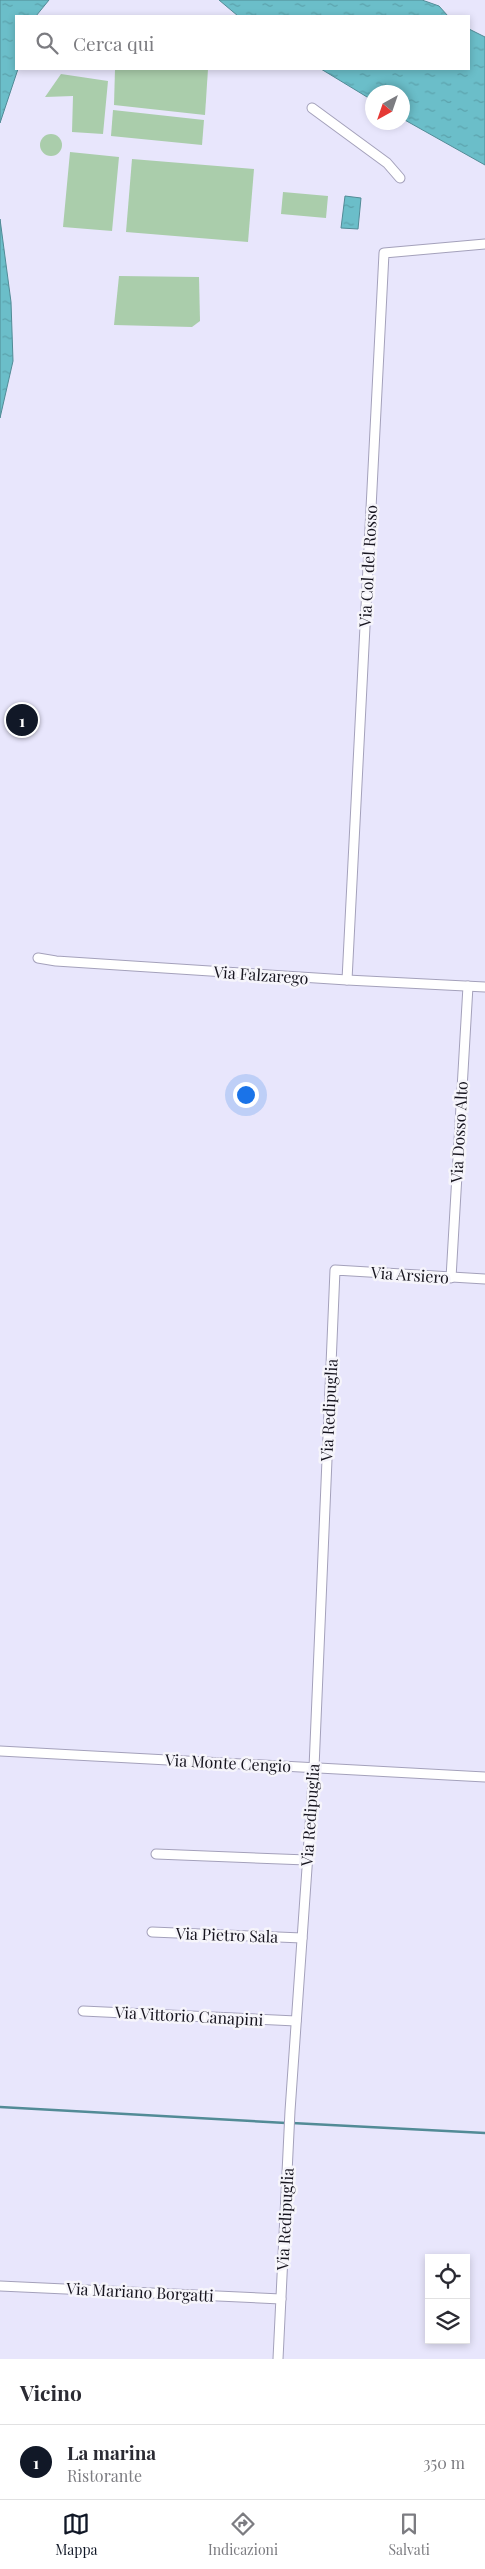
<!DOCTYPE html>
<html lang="it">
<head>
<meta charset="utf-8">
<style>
	body { margin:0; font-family:"Playfair Display",serif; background:#f2f2f3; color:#2b2b33 }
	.controls { position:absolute; right:15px; bottom:15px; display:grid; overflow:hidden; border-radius:0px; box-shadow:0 2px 8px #0003 }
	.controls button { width:45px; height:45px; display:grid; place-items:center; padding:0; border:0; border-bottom:1px solid #e1e1e2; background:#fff; color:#2b2b33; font:25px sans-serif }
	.compass { position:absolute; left:365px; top:85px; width:45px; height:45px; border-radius:50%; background:#fff; box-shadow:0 2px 8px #0003; rotate:220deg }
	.you { position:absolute; left:245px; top:1094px; width:18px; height:18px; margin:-12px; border:4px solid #fff; border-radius:50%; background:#1a73e8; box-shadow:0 0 0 8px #1a73e833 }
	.badge { display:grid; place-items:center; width:32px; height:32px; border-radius:50%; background:#111827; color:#fff; font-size:16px; font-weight:700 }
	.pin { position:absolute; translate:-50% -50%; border:2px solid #fff; box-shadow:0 1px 5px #0006 }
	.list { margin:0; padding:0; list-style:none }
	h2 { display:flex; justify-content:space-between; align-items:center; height:65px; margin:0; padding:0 20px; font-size:21px }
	h2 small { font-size:16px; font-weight:400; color:#7c7c81 }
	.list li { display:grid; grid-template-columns:32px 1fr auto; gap:15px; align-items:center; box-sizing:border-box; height:75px; padding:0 20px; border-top:1px solid #e1e1e2 }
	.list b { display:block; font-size:19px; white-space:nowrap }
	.list p { margin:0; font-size:16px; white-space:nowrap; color:#7c7c81 }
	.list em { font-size:16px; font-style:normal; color:#7c7c81 }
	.icon { flex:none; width:28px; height:28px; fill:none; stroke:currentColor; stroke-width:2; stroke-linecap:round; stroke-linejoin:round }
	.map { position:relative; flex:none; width:485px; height:2359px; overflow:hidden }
	.search { position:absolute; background:#fff; box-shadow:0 2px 8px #0003; left:15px; right:15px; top:15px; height:55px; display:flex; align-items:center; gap:12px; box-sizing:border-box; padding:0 18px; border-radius:0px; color:#7c7c81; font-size:19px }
	.sheet { height:140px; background:#fff }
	nav { display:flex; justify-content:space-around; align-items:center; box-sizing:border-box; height:70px; border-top:1px solid #e1e1e2; background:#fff; font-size:14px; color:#7c7c81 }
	nav a { display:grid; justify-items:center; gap:2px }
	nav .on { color:#111827 }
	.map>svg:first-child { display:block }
	.park { fill:#aacdab }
	.water { fill:url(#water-ripples); stroke:#528b96 }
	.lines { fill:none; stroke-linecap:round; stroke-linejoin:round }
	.stream { stroke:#528b96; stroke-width:2.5 }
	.street-casing { stroke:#a4a1bb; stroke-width:11 }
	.street { stroke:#fff; stroke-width:9 }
	.labels { text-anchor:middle; stroke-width:5; stroke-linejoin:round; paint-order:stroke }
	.street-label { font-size:16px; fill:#16141e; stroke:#f6f5fb }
</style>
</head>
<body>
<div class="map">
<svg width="485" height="2359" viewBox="0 0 485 2359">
	<defs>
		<pattern id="water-ripples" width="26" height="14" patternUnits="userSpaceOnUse" patternTransform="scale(1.25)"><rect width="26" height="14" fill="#6bbec9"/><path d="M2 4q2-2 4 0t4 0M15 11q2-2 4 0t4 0" fill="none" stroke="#5ca2ac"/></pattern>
	</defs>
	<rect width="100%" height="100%" fill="#e8e6fc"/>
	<g class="park">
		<polygon points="115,69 208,69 205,115 114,105"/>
		<polygon points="61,74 108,81 103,134 72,132 73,96 45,97"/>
		<polygon points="113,110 204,120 202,145 111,136"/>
		<circle cx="51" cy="145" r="11"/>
		<polygon points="70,152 119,157 112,231 63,227"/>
		<polygon points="132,159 254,169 248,242 126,232"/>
		<polygon points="283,192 328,196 326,218 281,214"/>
		<polygon points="119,276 199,277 200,321 192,327 114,325"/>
	</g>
	<g class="water">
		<polygon points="0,0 49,0 36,16 16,16 16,69 18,69 0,123"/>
		<polygon points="219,0 422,0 439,6 448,16 238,16"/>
		<polygon points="469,29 485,37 485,165 403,119 402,92 372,92 372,100 321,69 469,69"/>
		<polygon points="345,196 361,198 358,229 341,228"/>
		<polygon points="0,219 11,302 13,361 0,418"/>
	</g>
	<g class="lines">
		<g class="stream">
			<polyline points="0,2107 286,2123"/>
			<polyline points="292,2123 485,2133"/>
		</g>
		<defs>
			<g id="street">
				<polyline points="312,108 387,163 400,178"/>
				<polyline points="38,958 56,961 347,980 485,987"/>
				<polyline points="347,980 384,253 485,244"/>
				<polyline points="451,1278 468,986"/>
				<polyline points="0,1751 485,1777"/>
				<polyline points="156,1854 307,1860"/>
				<polyline points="152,1932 302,1938"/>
				<polyline points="83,2011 296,2021"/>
				<polyline points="0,2286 281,2299"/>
				<polyline points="278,2359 290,2111 314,1768 335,1270 485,1279"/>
			</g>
		</defs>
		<use href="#street" class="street-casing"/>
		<use href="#street" class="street"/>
	</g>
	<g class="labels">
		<g class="street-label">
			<text transform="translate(368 566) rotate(-87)" y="6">Via Col del Rosso</text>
			<text transform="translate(261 975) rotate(4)" y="6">Via Falzarego</text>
			<text transform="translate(459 1132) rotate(-87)" y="6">Via Dosso Alto</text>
			<text transform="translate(410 1275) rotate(4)" y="6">Via Arsiero</text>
			<text transform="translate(329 1410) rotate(-87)" y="6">Via Redipuglia</text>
			<text transform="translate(228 1763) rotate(3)" y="6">Via Monte Cengio</text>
			<text transform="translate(310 1815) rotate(-86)" y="6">Via Redipuglia</text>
			<text transform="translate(227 1935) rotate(2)" y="6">Via Pietro Sala</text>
			<text transform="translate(189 2016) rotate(3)" y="6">Via Vittorio Canapini</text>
			<text transform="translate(285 2219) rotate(-87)" y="6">Via Redipuglia</text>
			<text transform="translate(140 2292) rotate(3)" y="6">Via Mariano Borgatti</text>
		</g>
	</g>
</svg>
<div class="controls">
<button><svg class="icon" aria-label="locate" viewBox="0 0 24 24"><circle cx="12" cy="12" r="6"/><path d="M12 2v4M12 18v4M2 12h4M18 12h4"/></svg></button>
<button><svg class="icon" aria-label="layers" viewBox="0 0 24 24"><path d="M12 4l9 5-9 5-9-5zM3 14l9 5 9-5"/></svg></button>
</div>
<svg class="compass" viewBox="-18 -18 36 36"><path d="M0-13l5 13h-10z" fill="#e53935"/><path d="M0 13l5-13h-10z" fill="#7c7c81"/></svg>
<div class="you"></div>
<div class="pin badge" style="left:22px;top:720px">1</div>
<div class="search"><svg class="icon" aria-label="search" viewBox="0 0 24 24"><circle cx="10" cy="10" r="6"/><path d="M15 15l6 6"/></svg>Cerca qui</div>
</div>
<section class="sheet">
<h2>Vicino<small></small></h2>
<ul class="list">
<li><span class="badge">1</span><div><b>La marina</b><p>Ristorante</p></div><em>350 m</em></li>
</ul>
</section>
<nav>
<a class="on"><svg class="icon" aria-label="map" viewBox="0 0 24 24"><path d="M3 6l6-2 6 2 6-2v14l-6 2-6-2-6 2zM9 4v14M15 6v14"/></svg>Mappa</a>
<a><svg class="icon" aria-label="directions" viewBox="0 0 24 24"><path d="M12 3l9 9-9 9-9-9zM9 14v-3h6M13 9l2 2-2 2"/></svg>Indicazioni</a>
<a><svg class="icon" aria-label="saved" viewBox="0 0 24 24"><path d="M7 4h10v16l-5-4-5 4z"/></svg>Salvati</a>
</nav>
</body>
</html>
